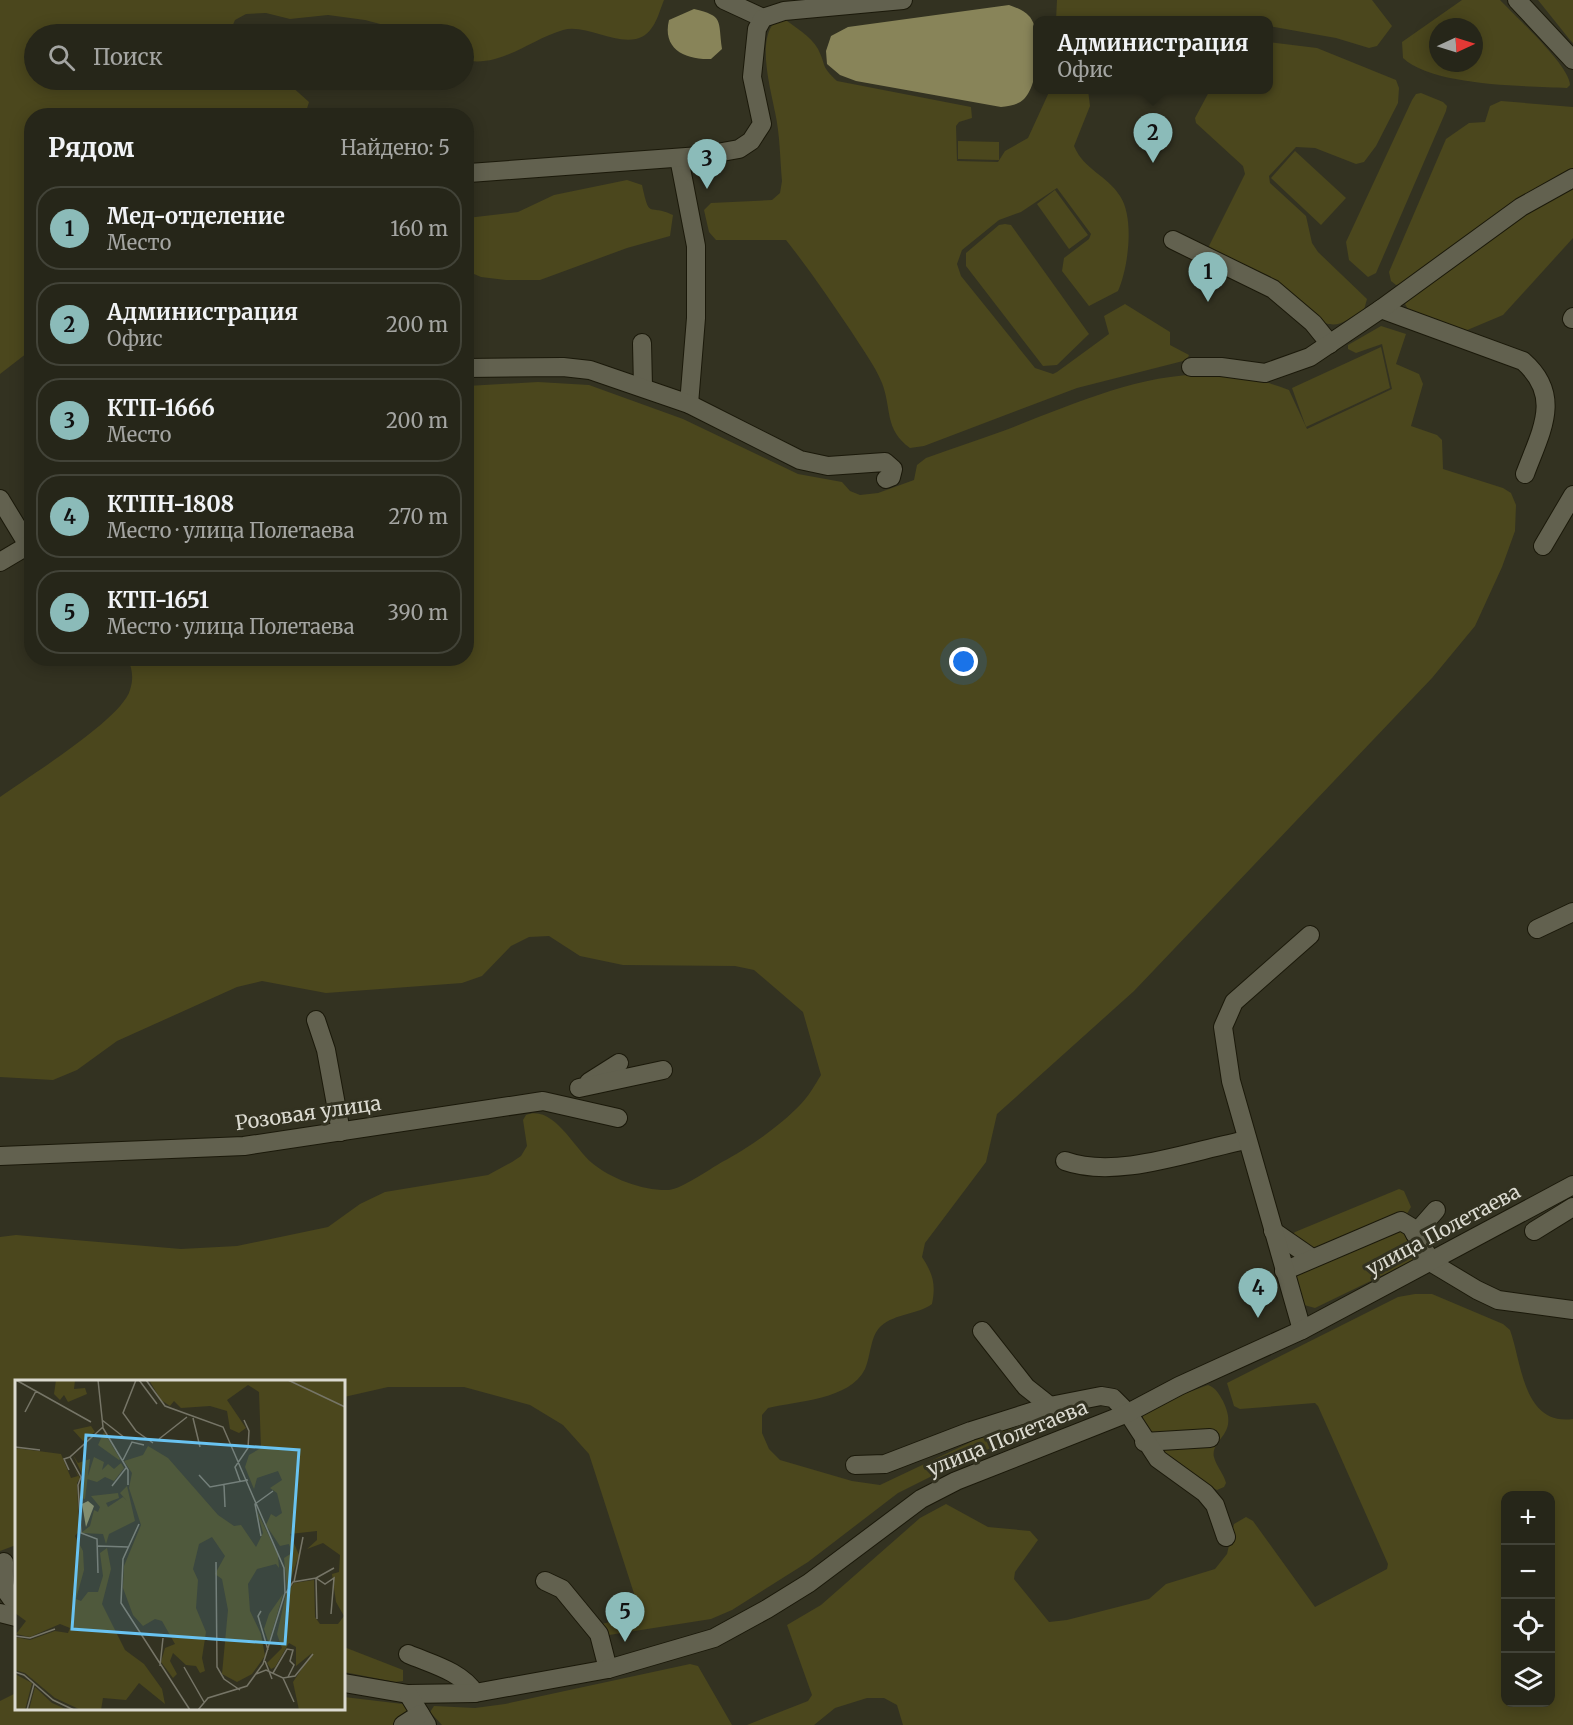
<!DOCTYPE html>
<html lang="ru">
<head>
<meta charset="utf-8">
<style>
	body { margin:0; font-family:Merriweather,serif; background:#323226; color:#f1f3f6 }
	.controls { position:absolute; right:18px; bottom:18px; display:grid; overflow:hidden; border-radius:12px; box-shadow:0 3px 15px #0003 }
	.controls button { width:54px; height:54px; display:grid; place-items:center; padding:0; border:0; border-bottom:2px solid #424338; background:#262619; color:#f1f3f6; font:30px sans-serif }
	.compass { position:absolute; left:1429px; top:18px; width:54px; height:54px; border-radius:50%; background:#262619; box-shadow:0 3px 15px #0003; rotate:86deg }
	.you { position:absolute; left:964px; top:662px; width:21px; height:21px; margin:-15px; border:4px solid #fff; border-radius:50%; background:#1a73e8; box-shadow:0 0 0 9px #1a73e833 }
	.badge { display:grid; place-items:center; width:39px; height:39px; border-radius:50%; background:#8bbbb9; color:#111; font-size:20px; font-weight:700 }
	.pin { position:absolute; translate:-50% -50px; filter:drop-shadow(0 2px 3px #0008) }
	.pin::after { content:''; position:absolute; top:32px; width:21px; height:18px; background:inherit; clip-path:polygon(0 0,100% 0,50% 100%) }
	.popup { position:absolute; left:1033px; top:16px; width:240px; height:78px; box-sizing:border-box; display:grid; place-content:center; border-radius:12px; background:#262619; filter:drop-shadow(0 2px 4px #0005); font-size:20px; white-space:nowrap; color:#a4a5a2 }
	.popup b { font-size:22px; color:#f1f3f6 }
	.popup::after { content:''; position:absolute; left:50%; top:100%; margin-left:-12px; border:12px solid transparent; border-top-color:#262619 }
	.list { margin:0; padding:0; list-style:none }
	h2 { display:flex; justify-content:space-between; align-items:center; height:78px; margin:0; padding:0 24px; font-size:26px }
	h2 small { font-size:20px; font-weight:400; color:#a4a5a2 }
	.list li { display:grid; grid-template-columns:39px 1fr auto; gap:18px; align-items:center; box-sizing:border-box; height:84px; margin:0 12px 12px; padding:0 12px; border:2px solid #424338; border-radius:24px }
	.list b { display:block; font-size:22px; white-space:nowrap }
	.list p { margin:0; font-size:20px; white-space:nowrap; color:#a4a5a2 }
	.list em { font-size:20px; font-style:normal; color:#a4a5a2 }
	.icon { flex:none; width:33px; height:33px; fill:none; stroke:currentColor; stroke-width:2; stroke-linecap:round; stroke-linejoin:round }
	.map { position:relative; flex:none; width:1573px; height:1725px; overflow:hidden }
	.search { position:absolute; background:#262619; box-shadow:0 3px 15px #0003; left:24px; top:24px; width:450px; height:66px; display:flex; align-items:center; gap:15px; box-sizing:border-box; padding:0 21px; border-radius:33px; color:#a4a5a2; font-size:22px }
	.panel { position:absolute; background:#262619; box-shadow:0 3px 15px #0003; left:24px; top:108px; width:450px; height:558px; border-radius:24px }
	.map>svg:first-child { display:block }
	.green { fill:#4b471d; fill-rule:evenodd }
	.water { fill:#888459 }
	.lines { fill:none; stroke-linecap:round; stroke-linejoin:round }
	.minor-casing { stroke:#1b190a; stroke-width:20 }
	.minor { stroke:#62614f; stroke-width:18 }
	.labels { text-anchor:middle; stroke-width:6; stroke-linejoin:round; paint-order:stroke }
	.street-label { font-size:20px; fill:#dbdad0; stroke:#333221 }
	.inset-road { fill:none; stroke:#767567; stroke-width:1.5 }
	.view { fill:#69c3f1; fill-opacity:0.15; stroke:#69c3f1; stroke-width:3 }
	.inset-edge { fill:none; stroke:#dbdad0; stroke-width:3 }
</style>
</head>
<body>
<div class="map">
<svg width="1573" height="1725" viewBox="0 0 1573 1725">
	<rect width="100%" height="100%" fill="#333221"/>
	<g class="green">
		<path d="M0,0h664c-6,15 -10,35 -28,39 -23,5 -51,-15 -73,-9 -34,10 -62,38 -99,30v-26h-46l-53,-14 -37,-5 -38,4 -24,-6 -20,1 -11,6 -6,14h-195v46h243l13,5 19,17 -4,13 -273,1 -1,234 -31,24z"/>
		<polygon points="1057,0 1372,0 1392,26 1377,46 1369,48 1336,38 1269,26 1268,21 1056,20"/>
		<path d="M1462,0h38c15,16 70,66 70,85l-3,3c-42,-2 -135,-2 -164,-30l-1,-16zM1438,27h36v36h-36z"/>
		<polygon points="1538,0 1573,0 1573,43 1570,40"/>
		<path d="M782,17c11,9 29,19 36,32 9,18 2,16 19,32l134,26 1,11 -13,4 -3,4 1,35 41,1 7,-11 23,-13 22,-48h38l2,16 -16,40c10,24 33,29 46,50 15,22 8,73 -2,95l-29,15 -27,-35 2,-13 25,-19 2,-5 -34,-46 -36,24 -22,8 -37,30 -5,14 4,12 74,92 18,6 4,-2 52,-38 -5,-18 21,-12 45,28v13l19,10 -2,5 -110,28 -153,58 -14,2c-26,-19 -18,-39 -28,-65 -8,-19 -21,-36 -31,-52 -21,-31 -42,-62 -65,-91h-70l-7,-8 -5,-22 7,-7 61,-3 8,-7 2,-12c-2,-22 -2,-47 -7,-69 -4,-23 -22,-82 7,-95z"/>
		<path d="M1269,42l48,6 79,32 3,8 -1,15 -22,43 -12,16 -8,2 -41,-16 -19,-1 -27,29 1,7 36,33 6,27 6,9 49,47 -3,11c-20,11 -26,21 -48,9l-106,-68 -1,-5 36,-72 -2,-8 -47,-43 -1,-5 15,-28h58z"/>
		<polygon points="1421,93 1443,102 1447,106 1446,111 1376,273 1368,277 1349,260 1346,242 1412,100 1416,94"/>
		<path d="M1501,101l72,6v61c-61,35 -116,74 -171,116l-6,1 -5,-4 -2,-9 57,-133 23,-16 16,-1 5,-16z"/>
		<polygon points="958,141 999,142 999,160 958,159"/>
		<polygon points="1295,151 1346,198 1321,225 1271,178"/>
		<path d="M627,180l15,5c8,36 6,18 31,30l-3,21 -43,12 -87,32h-34l-25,-3 -14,-6v-53l51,-6 36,-17z"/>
		<polygon points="1573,187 1573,238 1503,315 1465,331 1409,311 1405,304 1411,298 1527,213"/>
		<polygon points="1055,190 1088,235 1069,249 1037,204"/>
		<polygon points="1005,224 1011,225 1089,334 1057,365 1043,366 966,266 966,253 999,225"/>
		<path d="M1381,326l25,8 -10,30 23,10 4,10 -12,42 26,9 5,5 1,29 60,19 8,5 5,12 -1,26 -13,36 -27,59 -43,52 -298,313 -137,123 -11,48 -61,81 -3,14c11,17 14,27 10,47 -15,11 -36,9 -51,22 -11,10 -10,30 -16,43 -15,31 -68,32 -97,39l-6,7v18l7,16 11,11 72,21 28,4 95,-45 63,-22 14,-2v7l-78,32 -76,38 -90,69 -76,48 -21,9 -102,16 -7,-11 34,-9 3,-6 -50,-155 -26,-29 -33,-20 -66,-18h-76l-44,10v-15h-328v163l-16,6v-314l16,-2 165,14 56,-3 91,-19 32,-23 25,-12 103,-17 24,-13 9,-6 6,-10 -4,-26 3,-5c27,-11 48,33 66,48 19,16 52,28 77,27 12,-1 41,-21 53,-28 25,-13 58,-36 78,-57 8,-8 15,-20 21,-30l-18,-63 -49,-42 -19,-4 -112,-1 -43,-9 -31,-20 -20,1 -18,9 -29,30 -20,7 -136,10 -64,-12 -25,6 -120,54 -40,29 -24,10 -53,-3v-280c28,-20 122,-78 130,-107 4,-12 2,-21 -2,-31l338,-1 1,-272 71,-4 51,3 94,34 115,55 44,8 8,9 10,4 18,-2 36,-13 3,-15 9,-7c25,-9 52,-18 77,-27 95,-36 184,-81 286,-41l18,39 85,-40 -10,-45 -26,9 -8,-4v-4z"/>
		<polygon points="1381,347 1390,388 1306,427 1292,388"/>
		<polygon points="1399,1189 1404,1191 1411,1207 1405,1217 1299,1257 1293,1256 1290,1251 1290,1237 1295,1232"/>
		<polygon points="1405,1230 1418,1256 1414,1260 1315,1308 1304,1305 1294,1274 1387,1232"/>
		<path d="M1415,1294h17l71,30 7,6c12,33 13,96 63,89v306h-670l-6,-20 -13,-7h-17l-32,10 -21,17h-67l61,-24 4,-6 -25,-70 34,-20 99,-87 26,-14 42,23 42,4 8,9 -23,32 -1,7 35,43 18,-2 82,-21 17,-15 49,-15 12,-15 7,-30 12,-7 7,4 62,86 72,-38 1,-5 -70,-158 -3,-3 -75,6 -6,-3 -7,-23 171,-86zM1506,1496h44v206h-44z"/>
		<path d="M1208,1385c8,3 11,9 15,16 17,35 -12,36 -9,56 2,9 10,17 12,26l-2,4 -7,3c-27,-15 -51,-27 -66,-54 -4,-8 -9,-14 -8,-22l8,-8z"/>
		<polygon points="344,1647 403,1670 403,1681 395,1682 344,1672"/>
		<polygon points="690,1664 698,1666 732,1725 442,1725 430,1712 434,1706 475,1708 505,1704"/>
		<polygon points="16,1693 16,1708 344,1708 344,1697 403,1704 418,1725 0,1725 0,1701"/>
	</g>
	<g class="water">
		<path d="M1009,5c8,3 15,5 21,12 12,15 9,68 -6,82 -6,6 -15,7 -23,8l-145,-26 -16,-6 -13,-11 -1,-13 5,-15 17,-9z"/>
		<path d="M694,9c30,7 24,11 28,40l-11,10c-26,1 -49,-10 -42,-39z"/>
	</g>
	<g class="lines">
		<defs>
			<g id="minor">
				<polyline points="724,0 763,18"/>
				<polyline points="1517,0 1573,60"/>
				<polyline points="679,158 696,246 696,318 689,404"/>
				<polyline points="469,173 700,156 739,149 751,141 762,124 752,77 757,29 763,18 784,11 903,0"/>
				<polyline points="1173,240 1273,289 1313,323 1330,344"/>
				<path d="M1381,309l142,52c40,35 18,70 2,113"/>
				<polyline points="1572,319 1573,317"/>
				<polyline points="642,343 643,387"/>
				<polyline points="1191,367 1221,367 1265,373 1310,357 1381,309 1521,207 1573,178"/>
				<polyline points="466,368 563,367 590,370 689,404 800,460 828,466 885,462 893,469 891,477 886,479"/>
				<polyline points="0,499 28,545"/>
				<polyline points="1543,546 1573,495"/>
				<polyline points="0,562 32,543"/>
				<polyline points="1537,929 1573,912"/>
				<polyline points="316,1020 326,1050 341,1132"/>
				<polyline points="589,1082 619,1063"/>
				<polyline points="579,1088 663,1070"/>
				<polyline points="0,1156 244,1146 543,1101 618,1118"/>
				<path d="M1065,1161c53,19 128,-11 182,-21"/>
				<polyline points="1273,1231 1312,1258"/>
				<polyline points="1534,1231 1573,1207"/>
				<polyline points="1415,1234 1436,1210"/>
				<polyline points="1284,1271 1401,1221 1411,1227 1432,1263 1477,1290 1498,1300 1573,1310"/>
				<polyline points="1302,1330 1231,1081 1223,1027 1234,1002 1310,935"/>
				<polyline points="982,1331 1026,1387 1050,1406"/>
				<polyline points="1144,1442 1210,1438"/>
				<polyline points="855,1465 885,1464 971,1431 1050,1406 1101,1396 1113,1398 1128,1413 1158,1459 1205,1493 1215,1505 1226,1537"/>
				<path d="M4,1562c0,19 -2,29 12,41"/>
				<polyline points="545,1581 562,1589 599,1634 608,1669"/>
				<polyline points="0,1613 16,1617"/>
				<path d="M408,1654c23,10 53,17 67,39"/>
				<polyline points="344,1683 408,1694 475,1693 608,1669 714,1638 767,1609 809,1583 921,1499 956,1481 1128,1413 1179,1386 1302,1330 1573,1185"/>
				<polyline points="408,1694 427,1725"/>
				<polyline points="403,1725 420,1714"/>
			</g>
		</defs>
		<use href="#minor" class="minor-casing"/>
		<use href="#minor" class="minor"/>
	</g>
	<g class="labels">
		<g class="street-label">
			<text transform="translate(308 1113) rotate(-8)" y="7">Розовая улица</text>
			<text transform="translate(1443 1230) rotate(-28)" y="7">улица Полетаева</text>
			<text transform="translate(1007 1438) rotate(-22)" y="7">улица Полетаева</text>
		</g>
	</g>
	<g transform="translate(15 1380)">
		<rect width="330" height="330" fill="#333221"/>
		<path d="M41,0h19l-1,9 11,-1 2,6 -19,8 -4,-7 -4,5 -6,-6zM134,0h196v330h-46l-6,-28 19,-29 -16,13v-19l-7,-4 -14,24 -4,2 -4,-6 15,-15 -5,-14 9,-40 8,-11 20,-3 1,37 5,7h18l6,-8 -8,-14 -4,-28 7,-2 1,-17 -17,-12 -16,6 10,-9v-9l-27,3 9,21 -12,35 -3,-32 8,-5 -3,-9 -9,2 -14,-21 5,-11 5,3 6,-4 -5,-20 -7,-5 12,-8 -4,-9 -21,7 -3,11 -9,-22 4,-12 12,-7 -2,-56 -11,-7 -21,15 19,28 -7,5 -9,-4 -3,-18 -17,-5 -29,2 -7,-7 -4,5 -9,-6zM76,46l4,6 -12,9 -10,-11zM89,52l16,27 -1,1 -21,-15zM133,66l20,12 50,57 16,11 7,-1 15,22 7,-14 -6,-22 21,44 1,13 -3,-4 -19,5 -9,15 2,27 11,23 4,22 -13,18 -15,8 -15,-8 6,-64 -6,-31 -7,-5 10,-18 -13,-19 -13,7 -6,25 5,11 -2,28 10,24 -4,26 3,13 -5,2 -4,-7 -10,-1 -13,-12 -3,8 7,13 -4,4 -12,-16 4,-14 10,-4 -13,-23 -7,-2 -12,7 -10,-11 -10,-27 1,-22 17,-41 -12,-37 3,-15 -8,-12 19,-6zM0,68l46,6 10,24 7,-2 -4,-8 6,10 -3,5 2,48 -4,5 8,15 1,19 -8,29 5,2 7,-9h10l5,-16 -3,-23 7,-5 4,21 -9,35 23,46 19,14 18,25 3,15 -26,-21 -13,17 -23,-2 -2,12h-20l-26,-12 -30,-25 -10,-3v-33l15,3 25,-9 13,2 2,-5 -10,-4 -30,13 -14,-3 10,-13 -11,-8zM58,75l5,8 12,-4 -5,40 -4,-1 -1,-13 3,-9zM79,77l10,5 -2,8 6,-6 6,5 7,-6 3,5 -10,13 -9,-4 -8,5 -10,-3zM112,106l8,35 -26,13 -3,10 -3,-10 -22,-1 9,-7 4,-16 4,2 2,-5 -9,-11 27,-3 1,5 -13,5 2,4 15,-10 4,4 -7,-8zM268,214l-14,48 -1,-1 -4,-12 5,-15zM0,294l17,9 -7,27h-10zM20,307l17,16 16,7h-39z" fill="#4b471d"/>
		<path d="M73,121l6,5 -8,21 -4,-23z" fill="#888459"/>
		<path class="inset-road" d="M1,0l75,42M121,0l-13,33 13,18 17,12M124,0l18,24M131,0l19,26 58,21 61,141 1,25 -22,71 -16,22 -39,12 -10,12M273,0l57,27M10,32l11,-21M178,38l7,29M87,40l23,18M88,48l25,42v15M144,59l28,-22M0,67l25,3M108,80l9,-18 12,3M54,90l-5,-11 6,-2M184,95l11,12 38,-7M225,101l-5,-14 13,-19 1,-17 -5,-11M209,105l1,22M97,106l14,-18M124,144l-16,35 -2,44 69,107M246,156l-6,-32 18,-13M83,166l30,1M201,182l1,105 7,12 16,11M83,193l-1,-34 -16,-6 -3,-48 3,-8 -11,-20 33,-30 -5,-47M279,202l9,-45M273,212v20M271,213l7,-11 23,-4 9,6 9,-6 -3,36M246,231l-3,5 10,34M302,239l-1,-41 18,-10M0,256l15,2 25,-9M250,281l7,18M145,286l3,-28M169,287l20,35M0,292l9,3 29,25 21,10M258,293l14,-24 6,1 -3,11 4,4 -6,12M241,294l10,-4 17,8 12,-2 18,-22M268,298l11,24M12,330l7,-26"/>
		<path class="view" d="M71,55l213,15 -14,194 -213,-15z"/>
		<rect width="330" height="330" class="inset-edge"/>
	</g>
</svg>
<div class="controls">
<button>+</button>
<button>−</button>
<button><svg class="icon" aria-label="locate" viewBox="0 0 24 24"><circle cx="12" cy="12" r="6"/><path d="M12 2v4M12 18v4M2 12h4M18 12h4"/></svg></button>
<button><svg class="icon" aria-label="layers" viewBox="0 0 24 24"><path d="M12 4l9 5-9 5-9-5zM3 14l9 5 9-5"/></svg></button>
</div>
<svg class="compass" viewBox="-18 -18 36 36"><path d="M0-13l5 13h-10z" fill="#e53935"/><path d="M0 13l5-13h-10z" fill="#a4a5a2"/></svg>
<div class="you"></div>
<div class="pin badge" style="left:1208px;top:302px">1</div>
<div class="pin badge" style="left:1153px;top:163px">2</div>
<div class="popup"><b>Администрация</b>Офис</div>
<div class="pin badge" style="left:707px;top:189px">3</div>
<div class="pin badge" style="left:1258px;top:1318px">4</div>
<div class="pin badge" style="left:625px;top:1642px">5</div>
<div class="search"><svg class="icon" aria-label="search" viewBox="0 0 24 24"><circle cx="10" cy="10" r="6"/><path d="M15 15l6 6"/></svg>Поиск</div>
<section class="panel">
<h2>Рядом<small>Найдено: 5</small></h2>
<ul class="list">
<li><span class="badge">1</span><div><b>Мед-отделение</b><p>Место</p></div><em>160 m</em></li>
<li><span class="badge">2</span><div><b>Администрация</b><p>Офис</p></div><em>200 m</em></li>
<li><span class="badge">3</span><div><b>КТП-1666</b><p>Место</p></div><em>200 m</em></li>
<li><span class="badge">4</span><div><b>КТПН-1808</b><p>Место · улица Полетаева</p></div><em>270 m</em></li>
<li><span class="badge">5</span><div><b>КТП-1651</b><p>Место · улица Полетаева</p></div><em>390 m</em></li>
</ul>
</section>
</div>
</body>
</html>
